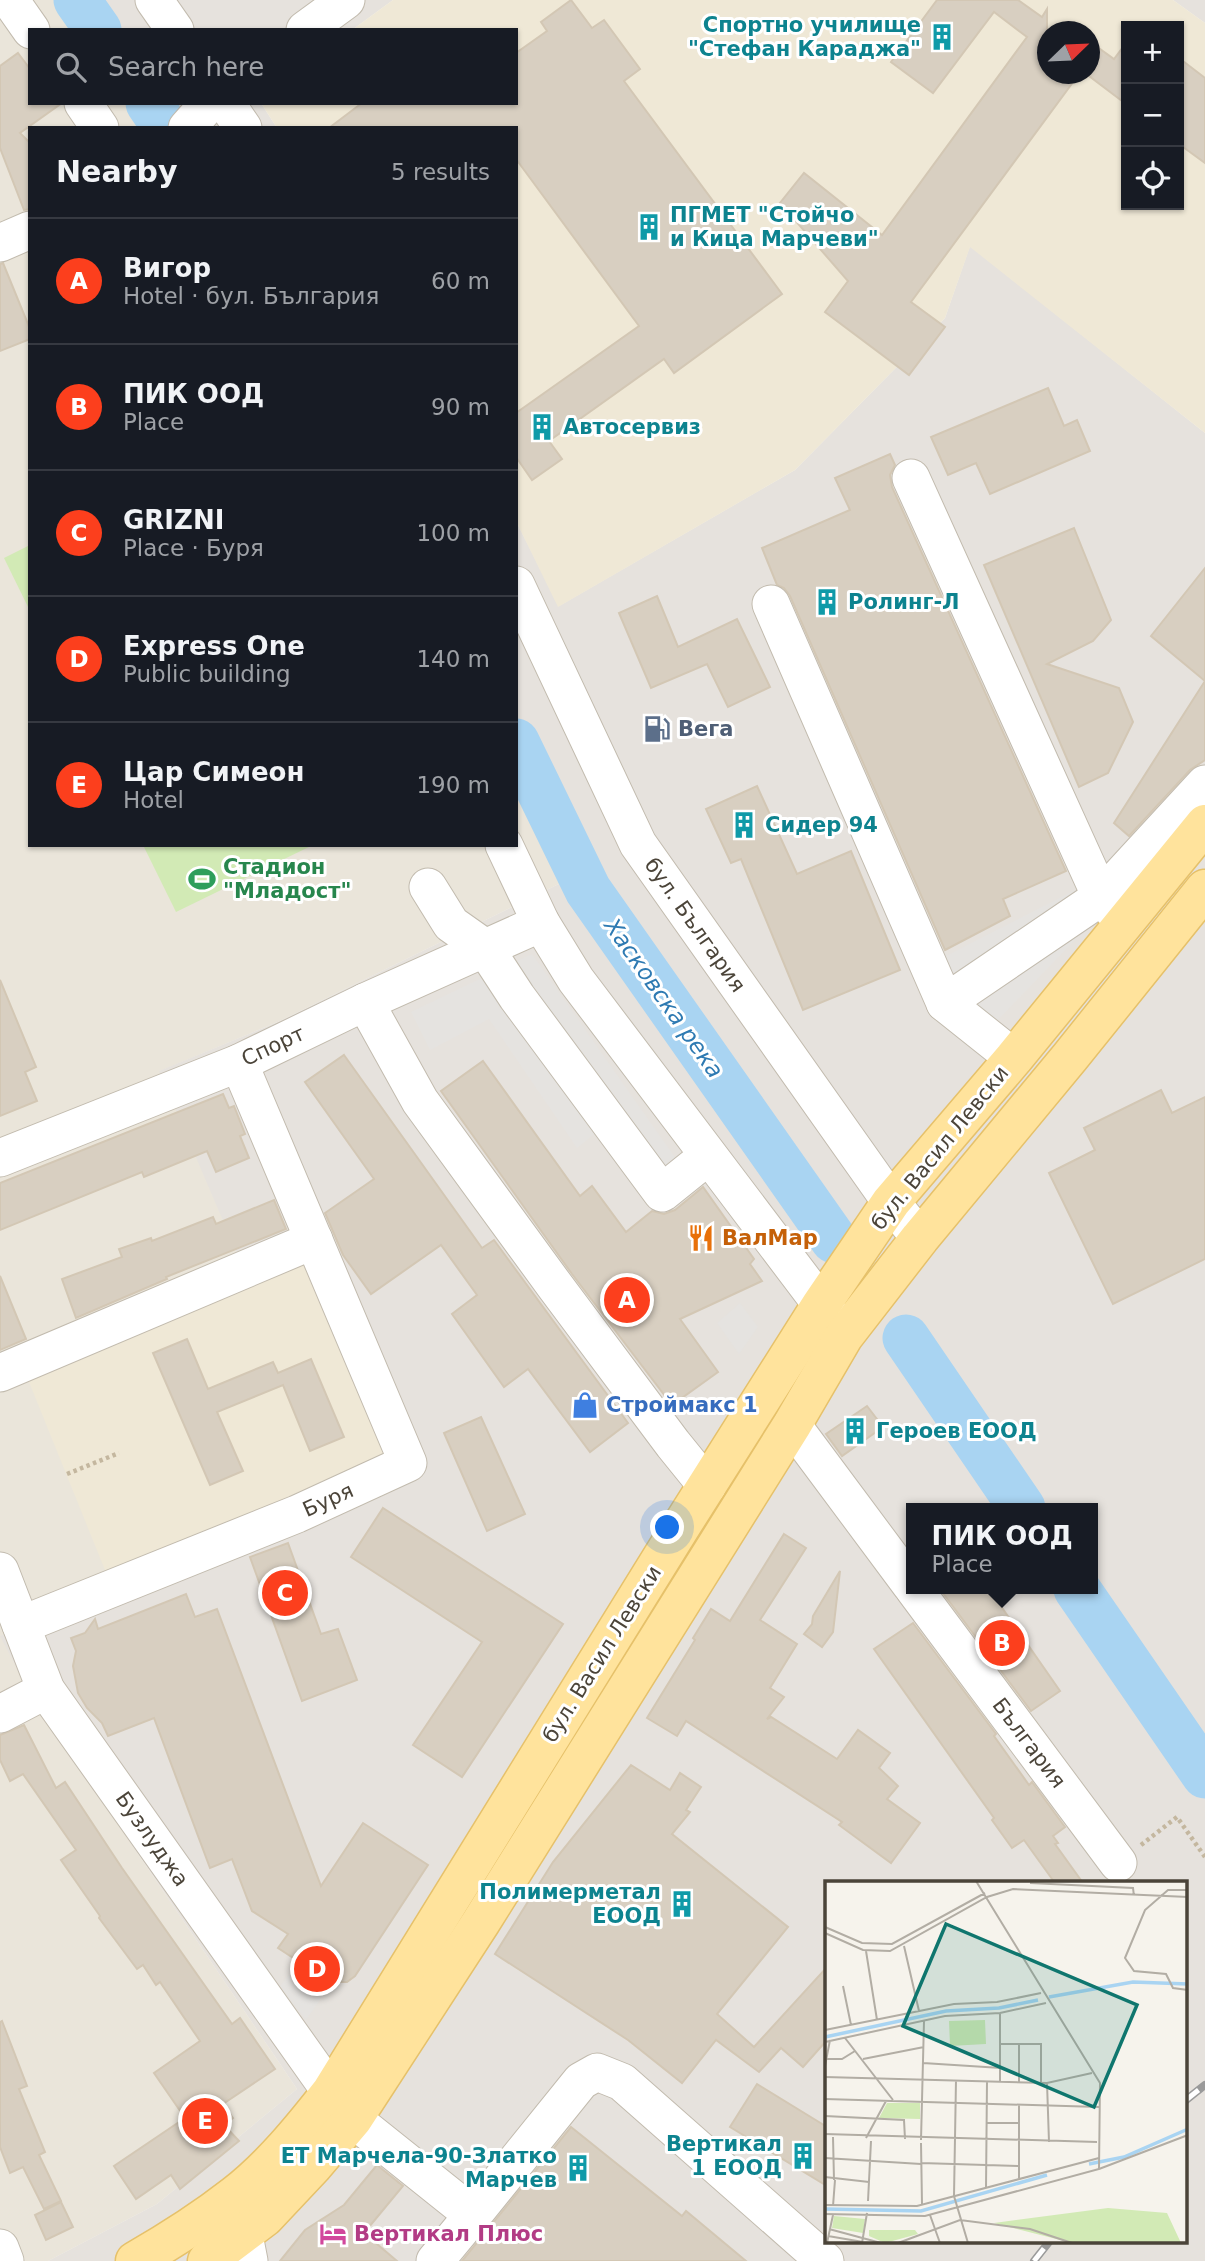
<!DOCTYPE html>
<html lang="en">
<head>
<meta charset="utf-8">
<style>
	body { margin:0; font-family:"DejaVu Sans",sans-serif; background:#20242c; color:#f1f3f6 }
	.controls { position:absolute; right:21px; top:21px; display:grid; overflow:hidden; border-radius:0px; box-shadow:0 2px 5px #0004 }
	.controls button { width:63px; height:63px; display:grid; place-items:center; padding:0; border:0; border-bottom:2px solid #363941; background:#171b24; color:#f1f3f6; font:35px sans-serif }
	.compass { position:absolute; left:1037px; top:21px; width:63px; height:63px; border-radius:50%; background:#171b24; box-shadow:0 2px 5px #0004; rotate:67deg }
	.you { position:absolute; left:668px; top:1528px; width:24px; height:24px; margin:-18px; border:5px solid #fff; border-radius:50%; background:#1a73e8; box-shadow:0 0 0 10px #1a73e833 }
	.badge { display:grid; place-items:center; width:46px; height:46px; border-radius:50%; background:#fc3f1d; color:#fff; font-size:23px; font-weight:700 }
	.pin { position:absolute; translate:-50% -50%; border:4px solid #fff; box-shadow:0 2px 7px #0006 }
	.popup { position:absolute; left:906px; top:1503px; width:192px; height:91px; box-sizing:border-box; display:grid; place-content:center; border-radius:0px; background:#171b24; filter:drop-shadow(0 2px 5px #0005); font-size:23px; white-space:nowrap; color:#9ea1a6 }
	.popup b { font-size:26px; color:#f1f3f6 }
	.popup::after { content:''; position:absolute; left:50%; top:100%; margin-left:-14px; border:14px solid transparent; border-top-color:#171b24 }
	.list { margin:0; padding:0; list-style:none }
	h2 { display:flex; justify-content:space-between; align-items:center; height:91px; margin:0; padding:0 28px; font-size:30px }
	h2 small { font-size:23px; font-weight:400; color:#9ea1a6 }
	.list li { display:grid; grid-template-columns:46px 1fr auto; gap:21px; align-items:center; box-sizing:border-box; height:126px; padding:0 28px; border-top:2px solid #363941 }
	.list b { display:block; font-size:26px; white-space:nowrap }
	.list p { margin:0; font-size:23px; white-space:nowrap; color:#9ea1a6 }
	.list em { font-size:23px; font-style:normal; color:#9ea1a6 }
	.icon { flex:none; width:38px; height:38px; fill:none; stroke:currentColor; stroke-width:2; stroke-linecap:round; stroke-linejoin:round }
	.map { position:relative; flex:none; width:1205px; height:2261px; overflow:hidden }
	.search { position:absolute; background:#171b24; box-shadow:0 2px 5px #0004; left:28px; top:28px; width:490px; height:77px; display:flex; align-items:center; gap:18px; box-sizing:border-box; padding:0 24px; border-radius:0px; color:#9ea1a6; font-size:26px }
	.panel { position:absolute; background:#171b24; box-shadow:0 2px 5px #0004; left:28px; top:126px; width:490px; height:721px; border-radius:0px }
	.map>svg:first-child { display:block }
	.residential { fill:#eae5da }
	.industrial { fill:#e6e2dd; fill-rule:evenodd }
	.education { fill:#efe8d6; fill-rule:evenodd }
	.green { fill:#d2eab5 }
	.parking { fill:#e5e3e0 }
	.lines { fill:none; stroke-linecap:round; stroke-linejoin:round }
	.river { stroke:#a9d4f2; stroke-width:47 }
	.building { fill:#d8cfc1; stroke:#d3c7b4; stroke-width:2 }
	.minor-casing { stroke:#c2bbae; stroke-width:39 }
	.major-casing { stroke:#e6c16a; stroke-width:41 }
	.path { stroke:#c4b79f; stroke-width:4.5; stroke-dasharray:3.5 3.5; stroke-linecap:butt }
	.minor { stroke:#fff; stroke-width:37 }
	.major { stroke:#ffe39c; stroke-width:38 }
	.rail-casing { stroke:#9a9a9a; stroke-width:8 }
	.rail { stroke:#fff; stroke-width:5; stroke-dasharray:16; stroke-linecap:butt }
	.labels { text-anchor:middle; stroke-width:6; stroke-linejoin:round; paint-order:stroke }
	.culture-label { font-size:21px; font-weight:bold; fill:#0d838f; stroke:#fff; text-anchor:start }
	.service-label { font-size:21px; font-weight:bold; fill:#4e5e75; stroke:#fff; text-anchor:start }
	.leisure-label { font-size:21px; font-weight:bold; fill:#27864d; stroke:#fff; text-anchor:start }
	.street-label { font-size:21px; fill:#4b4439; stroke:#fff }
	.food-label { font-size:21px; font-weight:bold; fill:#c56008; stroke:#fff; text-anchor:start }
	.shop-label { font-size:21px; font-weight:bold; fill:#366cbe; stroke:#fff; text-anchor:start }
	.hotel-label { font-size:21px; font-weight:bold; fill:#b23c85; stroke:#fff; text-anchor:start }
	.water-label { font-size:23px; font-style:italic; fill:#2e7ab2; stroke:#fff }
	.inset-river { fill:none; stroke:#a9d4f2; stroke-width:3.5 }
	.inset-road { fill:none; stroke:#b2ada4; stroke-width:2 }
	.view { fill:#0f766e; fill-opacity:0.15; stroke:#0f766e; stroke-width:3.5 }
	.inset-edge { fill:none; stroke:#4b4439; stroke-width:3.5 }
</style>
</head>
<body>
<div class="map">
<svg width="1205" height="2261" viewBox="0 0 1205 2261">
	<rect width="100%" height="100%" fill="#f6f3ec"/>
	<polygon class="residential" points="0,0 76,0 95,30 30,30 30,103 141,103 158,128 30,128 30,845 516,845 516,771 571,878 280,1021 160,1071 330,1471 297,1514 1,1636 32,1697 297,2089 157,2204 48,2261 0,2261"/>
	<g class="industrial">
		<polygon points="76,0 393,0 352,30 95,30"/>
		<polygon points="1173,0 1205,0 1205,23"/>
		<polygon points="141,103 261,103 277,128 158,128"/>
		<path d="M970,246l235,187v1828h-1157l109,-57 140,-115 -265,-392 -32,-61 297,-122 33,-43 -171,-400 121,-50 291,-143 -55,-107v-250l43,85 236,-136 150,-152zM911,1508h182v81h-182zM827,1883h359v359h-359z"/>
	</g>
	<g class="education">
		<path d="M393,0h780l32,23v410l-235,-186 -25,71 -150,152 -237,137 -42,-86v-393h-239l-16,-25h255v-73h-164zM1126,26h53v179h-53zM1048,32h42v42h-42z"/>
		<polygon points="311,1257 400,1460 109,1580 25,1372"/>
	</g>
	<g class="green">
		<polygon points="30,545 30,611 4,558"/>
		<polygon points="143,845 313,845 176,912"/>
	</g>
	<g class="parking">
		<polygon points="1081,887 1095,919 994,1024 971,1007 944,957"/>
		<polygon points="532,954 688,1176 659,1198 604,1126 577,1148 489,1019 430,1050 411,1012"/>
		<polygon points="740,1303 758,1327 739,1354 717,1323"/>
		<polygon points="292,1972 325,1993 306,2020 280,1986"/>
	</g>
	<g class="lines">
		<g class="river">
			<polyline points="77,0 98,30"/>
			<polyline points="149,103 166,128"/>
			<polyline points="516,742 588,890 834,1240"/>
			<polyline points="906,1338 1022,1508"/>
			<polyline points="1077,1589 1205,1775"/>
		</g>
	</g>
	<g class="building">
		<polygon points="571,0 592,28 604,20 640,69 624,81 782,294 674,373 664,359 549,441 562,459 532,480 516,457 516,413 639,326 516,159 516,128 329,128 362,103 516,103 516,53 547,31 541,22"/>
		<polygon points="937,0 1018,0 1042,17 1047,9 1047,74 1079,74 911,302 945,327 909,375 825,312 848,281 780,203 804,173 882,235 1027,37 994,12 933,93 891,62"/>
		<polygon points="1089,41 1114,59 1126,43 1126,104 1089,76"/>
		<polygon points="18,53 30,69 30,103 62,103 20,133 30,143 30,209 24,210 0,148 0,66"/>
		<polygon points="1179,58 1205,78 1205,163 1179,144"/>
		<polygon points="3,263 30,329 30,339 0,351 0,264"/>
		<polygon points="1048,388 1064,426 1077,420 1090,451 990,494 976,463 948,475 931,437"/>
		<polygon points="890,454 895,465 890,475 892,487 1066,871 1003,899 1010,916 945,950 790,596 784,588 777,585 762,548 850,510 835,478"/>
		<polygon points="1074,528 1111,620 1093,641 1047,664 1119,688 1133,722 1108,773 1079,787 984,565"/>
		<polygon points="1205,568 1205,760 1190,770 1129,836 1114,823 1205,681 1151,636"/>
		<polygon points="657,596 678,647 737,619 770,687 728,707 707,664 651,688 619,613"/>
		<polygon points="757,786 797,874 851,851 900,970 803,1010 741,859 731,863 706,809"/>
		<polygon points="0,980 36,1067 25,1072 37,1101 0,1116"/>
		<polygon points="344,1055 482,1248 494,1240 628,1423 590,1452 528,1369 504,1387 452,1314 477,1295 441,1245 371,1294 343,1255 325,1213 374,1179 305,1082"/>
		<polygon points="483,1061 580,1196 592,1186 626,1232 652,1211 664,1214 675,1210 703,1187 754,1259 750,1264 762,1281 680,1319 718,1372 672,1405 572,1274 441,1091"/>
		<polygon points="1161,1090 1172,1113 1205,1097 1205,1259 1113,1304 1049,1173 1095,1150 1084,1128"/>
		<polygon points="223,1094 229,1108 234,1106 245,1134 240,1136 249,1158 216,1172 207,1151 144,1177 142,1172 0,1230 0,1183"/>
		<polygon points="274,1200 286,1229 166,1277 167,1279 76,1318 62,1279 122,1257 119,1249 151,1238 152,1241 213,1217 216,1224"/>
		<polygon points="0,1276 26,1339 0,1350"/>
		<polygon points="187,1339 208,1389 273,1362 278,1373 311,1359 344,1437 310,1451 283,1385 217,1412 243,1471 210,1485 153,1353"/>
		<polygon points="867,1406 883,1427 842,1456 826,1434"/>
		<polygon points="481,1417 525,1514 487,1531 444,1433"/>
		<polygon points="383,1508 563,1624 462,1777 413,1745 482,1642 351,1557"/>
		<polygon points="784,1534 806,1548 760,1620 797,1644 770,1688 784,1697 767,1719 771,1717 837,1759 858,1730 890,1753 879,1768 898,1786 887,1799 920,1823 891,1863 839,1825 842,1822 686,1721 677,1736 647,1718 695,1640 693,1638 711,1609 730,1621"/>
		<polygon points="288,1543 321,1634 338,1629 357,1680 302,1701 250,1557"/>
		<polygon points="840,1571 833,1632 822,1647 804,1634 812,1624 813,1616"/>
		<polygon points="940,1589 989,1589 1060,1691 1031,1711"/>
		<polygon points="186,1594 195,1617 217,1609 321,1886 363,1823 428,1865 355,1976 347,1982 330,1982 278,1948 288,1934 252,1911 232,1859 210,1868 154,1718 108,1736 102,1723 87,1708 78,1693 73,1666 76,1651 71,1638 85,1633 95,1619 98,1629"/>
		<polygon points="913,1623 996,1734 994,1736 1029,1785 1032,1782 1065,1827 1053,1836 1058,1843 1055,1844 1083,1883 1055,1883 1024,1840 1012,1848 992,1820 994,1818 874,1649"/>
		<polygon points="24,1725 56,1788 65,1782 122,1868 232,2024 240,2018 275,2069 223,2104 233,2118 224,2125 239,2141 180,2189 171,2175 136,2199 114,2166 185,2118 154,2073 200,2041 160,1982 156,1985 143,1965 137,1969 99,1918 100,1916 61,1860 76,1850 23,1774 10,1781 0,1760 0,1735"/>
		<polygon points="631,1765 670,1790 680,1773 701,1787 686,1810 690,1812 672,1834 788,1927 717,2014 754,2047 827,1967 827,2040 803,2067 781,2048 759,2072 716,2040 682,2083 628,2040 495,1954 553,1862"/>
		<polygon points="2,2021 27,2086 19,2089 45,2152 39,2155 61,2201 44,2209 23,2167 10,2173 0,2147 0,2022"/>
		<polygon points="757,2084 827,2127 827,2186 730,2127"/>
		<polygon points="571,2127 682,2216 686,2211 746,2261 462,2261"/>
		<polygon points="377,2165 403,2186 364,2233 397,2261 280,2261 305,2230 344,2205"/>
		<polygon points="61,2202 73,2227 46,2240 35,2215"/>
	</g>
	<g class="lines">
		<defs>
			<g id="minor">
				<polyline points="10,0 31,30"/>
				<polyline points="154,0 175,30"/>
				<polyline points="305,30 346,0"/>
				<polyline points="83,103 100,128"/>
				<polyline points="226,103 243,128"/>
				<polyline points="187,128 209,103"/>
				<polyline points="0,243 30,230"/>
				<polyline points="911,478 1101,897 1124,922"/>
				<polyline points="516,585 638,844 891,1202 920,1238"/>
				<polyline points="771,604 945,1003"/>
				<polyline points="504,845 541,923 576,980 840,1329"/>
				<polyline points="428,887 451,924 485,948 517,997 662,1193 708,1156"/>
				<polyline points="365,1002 420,1101 555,1286 673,1444 707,1486"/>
				<polyline points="1014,1058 945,1003 1101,897 1205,784"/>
				<polyline points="0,1158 239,1063 365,1002 541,923"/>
				<polyline points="0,1373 314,1240"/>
				<polyline points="792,1425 911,1585"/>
				<polyline points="0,1571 46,1690 331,2092"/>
				<polyline points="914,1589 1118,1863"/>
				<polyline points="21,1625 297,1514 408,1463 239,1063"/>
				<polyline points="0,1714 46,1690"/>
				<polyline points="353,2119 473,2215 581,2081 597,2072 622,2082 825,2261"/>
				<polyline points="244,2235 249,2261"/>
				<polyline points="0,2248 5,2261"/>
				<polyline points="435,2261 473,2215"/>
			</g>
			<g id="major">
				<path d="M135,2261c35,-20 68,-41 100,-66 37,-29 67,-66 96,-103l349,-564 141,-223 70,-103 123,-144 191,-234"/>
				<polyline points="207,2261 265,2217 313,2166 353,2119 481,1922 792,1425 844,1336 920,1238 1070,1057 1205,889"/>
			</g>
		</defs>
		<use href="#minor" class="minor-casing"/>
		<use href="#major" class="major-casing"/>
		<g class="path">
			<polyline points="67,1474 119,1453"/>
			<polyline points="1141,1845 1177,1817 1205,1857"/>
		</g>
		<use href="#minor" class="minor"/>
		<use href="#major" class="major"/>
		<defs>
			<g id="rail">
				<polyline points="1186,2100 1205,2085"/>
				<polyline points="1034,2261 1049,2242"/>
			</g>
		</defs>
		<use href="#rail" class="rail-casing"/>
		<use href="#rail" class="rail"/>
	</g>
	<defs>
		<symbol id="building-bare" viewBox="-9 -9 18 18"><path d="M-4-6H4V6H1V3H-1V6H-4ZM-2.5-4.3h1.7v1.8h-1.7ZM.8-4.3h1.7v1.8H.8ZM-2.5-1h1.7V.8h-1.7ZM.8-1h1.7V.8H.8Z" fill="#0f9aa8" stroke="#fff" stroke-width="2.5" paint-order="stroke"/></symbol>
		<symbol id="fuel-bare" viewBox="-9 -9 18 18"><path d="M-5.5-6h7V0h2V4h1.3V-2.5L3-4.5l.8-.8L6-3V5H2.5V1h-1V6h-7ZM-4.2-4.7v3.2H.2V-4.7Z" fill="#5c6f8a" stroke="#fff" stroke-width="2.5" paint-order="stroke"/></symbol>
		<symbol id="stadium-bare" viewBox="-9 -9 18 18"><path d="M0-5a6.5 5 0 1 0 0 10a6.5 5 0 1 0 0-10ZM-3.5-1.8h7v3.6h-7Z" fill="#2e9e5b" stroke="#fff" stroke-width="2.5" paint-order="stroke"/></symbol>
		<symbol id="restaurant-bare" viewBox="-9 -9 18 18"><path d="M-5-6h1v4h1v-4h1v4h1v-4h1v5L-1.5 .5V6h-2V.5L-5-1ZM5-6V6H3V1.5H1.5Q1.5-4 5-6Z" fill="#e8710a" stroke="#fff" stroke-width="2.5" paint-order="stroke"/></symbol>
		<symbol id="shop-bare" viewBox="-9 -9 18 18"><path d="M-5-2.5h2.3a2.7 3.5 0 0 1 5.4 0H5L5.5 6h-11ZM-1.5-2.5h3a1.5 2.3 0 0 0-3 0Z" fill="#3f7fe0" stroke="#fff" stroke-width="2.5" paint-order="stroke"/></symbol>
		<symbol id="hotel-bare" viewBox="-9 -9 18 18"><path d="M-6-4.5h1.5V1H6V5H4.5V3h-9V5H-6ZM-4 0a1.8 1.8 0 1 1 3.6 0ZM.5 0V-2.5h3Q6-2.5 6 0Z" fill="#d1479c" stroke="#fff" stroke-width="2.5" paint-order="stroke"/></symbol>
	</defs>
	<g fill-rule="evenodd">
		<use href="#building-bare" x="923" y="18" width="38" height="38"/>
		<use href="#building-bare" x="630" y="208" width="38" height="38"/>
		<use href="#building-bare" x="523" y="408" width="38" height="38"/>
		<use href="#building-bare" x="808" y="583" width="38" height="38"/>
		<use href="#fuel-bare" x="638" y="710" width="38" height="38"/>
		<use href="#building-bare" x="725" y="806" width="38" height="38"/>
		<use href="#stadium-bare" x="183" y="860" width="38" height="38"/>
		<use href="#restaurant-bare" x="682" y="1219" width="38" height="38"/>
		<use href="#shop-bare" x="566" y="1386" width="38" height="38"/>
		<use href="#building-bare" x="836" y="1412" width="38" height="38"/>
		<use href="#building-bare" x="663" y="1885" width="38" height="38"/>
		<use href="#building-bare" x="784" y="2137" width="38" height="38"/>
		<use href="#building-bare" x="559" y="2149" width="38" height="38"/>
		<use href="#hotel-bare" x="314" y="2215" width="38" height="38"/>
	</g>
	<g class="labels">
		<g class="culture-label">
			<text x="921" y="32" text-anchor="end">Спортно училище<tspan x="921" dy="24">"Стефан Караджа"</tspan></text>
			<text x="670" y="222">ПГМЕТ "Стойчо<tspan x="670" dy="24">и Кица Марчеви"</tspan></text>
			<text x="563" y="434">Автосервиз</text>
			<text x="848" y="609">Ролинг-Л</text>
			<text x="765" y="832">Сидер 94</text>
			<text x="876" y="1438">Героев ЕООД</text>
			<text x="661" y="1899" text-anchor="end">Полимерметал<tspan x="661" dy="24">ЕООД</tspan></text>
			<text x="782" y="2151" text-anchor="end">Вертикал<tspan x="782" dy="24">1 ЕООД</tspan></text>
			<text x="557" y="2163" text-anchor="end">ЕТ Марчела-90-Златко<tspan x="557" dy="24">Марчев</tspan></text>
		</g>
		<g class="service-label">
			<text x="678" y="736">Вега</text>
		</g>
		<g class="leisure-label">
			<text x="223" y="874">Стадион<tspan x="223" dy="24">"Младост"</tspan></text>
		</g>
		<g class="street-label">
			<text transform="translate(695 925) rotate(55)" y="7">бул. България</text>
			<text transform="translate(273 1046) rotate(-25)" y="7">Спорт</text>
			<text transform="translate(940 1148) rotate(-51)" y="7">бул. Васил Левски</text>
			<text transform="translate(328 1500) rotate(-24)" y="7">Буря</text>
			<text transform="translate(602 1654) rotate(-58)" y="7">бул. Васил Левски</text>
			<text transform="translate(1029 1743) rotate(53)" y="7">България</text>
			<text transform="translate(152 1839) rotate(55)" y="7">Бузлуджа</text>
		</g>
		<g class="food-label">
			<text x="722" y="1245">ВалМар</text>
		</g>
		<g class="shop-label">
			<text x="606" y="1412">Строймакс 1</text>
		</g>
		<g class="hotel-label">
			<text x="354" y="2241">Вертикал Плюс</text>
		</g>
		<g class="water-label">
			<text transform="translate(664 998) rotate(55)" y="8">Хасковска река</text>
		</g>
	</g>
	<g transform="translate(825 1881)">
		<rect width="362" height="362" fill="#f6f3ec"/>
		<path d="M160,139l1,24 -36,2 -1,-25zM62,222h33v16l-41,-1zM283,327l59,5 14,30h-109l-78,-20zM9,335l31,3 -2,14 -31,-5zM44,349h46l3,4 -33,9 -16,-7z" fill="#d2eab5"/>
		<path class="inset-river" d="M224,116l84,-15 55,2M0,156l121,-26 53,-3 39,-8M264,283l35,-7 64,-28M0,328l96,2 126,-36"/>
		<path class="inset-road" d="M205,2l103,5 1,8M363,9h-20l-23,20 -20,48 9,13 32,3 7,14 15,2M0,46l37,16 30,1 93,-51M0,52l38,17 27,1 97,-54 26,-8 175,8M79,65l15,65M41,70l11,69M18,105l8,39M175,132v68M0,149l129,-26 43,-2 44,-9M20,157l48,62M0,161l120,-26 55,-3 46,-10M176,163h40v38M194,163v38M2,178h15l13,-8M38,178l61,-12M98,182l78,5M0,185l5,-26M0,196l222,6 45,-10M131,199l-2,116 14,47M222,202l2,59M0,218l274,8M0,235l79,4 1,19M162,242h32M0,253l272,8M8,256l1,43M41,257l20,-37M96,259l3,-119M96,262l1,61M0,277l96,6M96,282l98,3M274,288l89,-34M0,296l44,5M194,297v-74M161,307l1,-107M43,320l3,-60M0,324l92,1 182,-48M8,325l2,-26M0,333l100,2 174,-47 1,-86 -124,-202M105,334l10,28M4,348l52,14M3,355l35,6M2,362l6,-28M37,362l5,-30M73,362l62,-23 70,9 42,14"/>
		<path class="view" d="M121,43l191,81 -43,102 -191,-81z"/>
		<rect width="362" height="362" class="inset-edge"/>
	</g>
</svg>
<div class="controls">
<button>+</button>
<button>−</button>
<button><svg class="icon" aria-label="locate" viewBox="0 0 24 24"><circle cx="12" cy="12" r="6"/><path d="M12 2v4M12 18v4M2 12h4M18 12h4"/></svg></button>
</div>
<svg class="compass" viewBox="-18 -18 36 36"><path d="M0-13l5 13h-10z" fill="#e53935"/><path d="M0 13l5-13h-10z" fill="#9ea1a6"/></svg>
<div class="you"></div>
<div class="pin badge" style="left:627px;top:1300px">A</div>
<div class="pin badge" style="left:1002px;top:1643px">B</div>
<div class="popup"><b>ПИК ООД</b>Place</div>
<div class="pin badge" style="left:285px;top:1593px">C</div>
<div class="pin badge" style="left:317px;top:1969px">D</div>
<div class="pin badge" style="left:205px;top:2121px">E</div>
<div class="search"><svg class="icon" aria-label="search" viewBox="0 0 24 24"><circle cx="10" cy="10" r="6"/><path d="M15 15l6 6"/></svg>Search here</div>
<section class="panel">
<h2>Nearby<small>5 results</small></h2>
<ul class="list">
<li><span class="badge">A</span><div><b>Вигор</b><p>Hotel · бул. България</p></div><em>60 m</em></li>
<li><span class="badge">B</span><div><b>ПИК ООД</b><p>Place</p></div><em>90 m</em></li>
<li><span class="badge">C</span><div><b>GRIZNI</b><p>Place · Буря</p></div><em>100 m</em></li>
<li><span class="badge">D</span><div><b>Express One</b><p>Public building</p></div><em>140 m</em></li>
<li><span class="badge">E</span><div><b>Цар Симеон</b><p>Hotel</p></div><em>190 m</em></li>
</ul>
</section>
</div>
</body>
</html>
